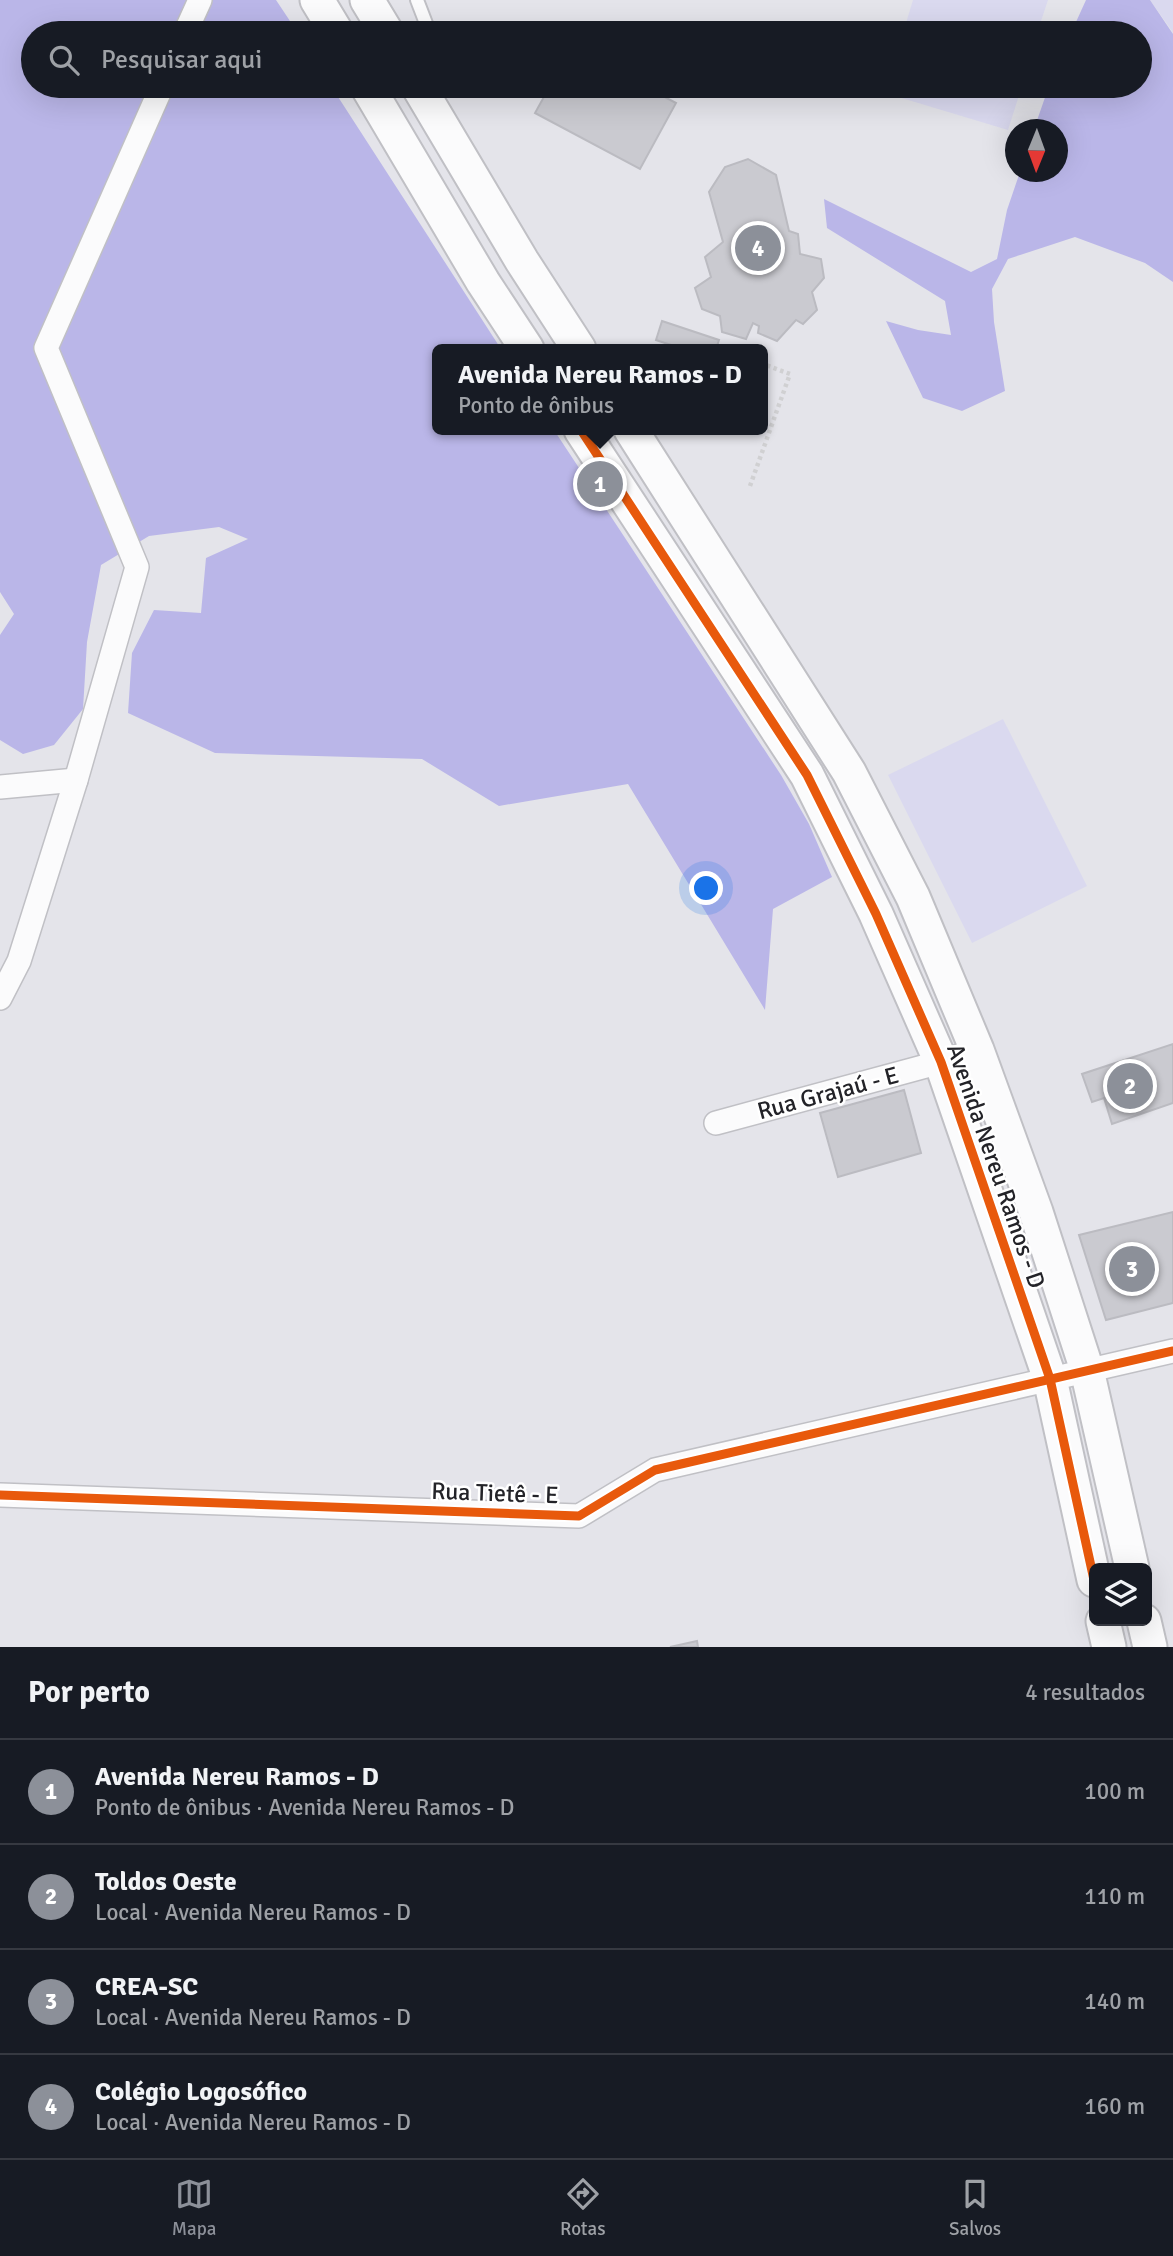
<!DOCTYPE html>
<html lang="pt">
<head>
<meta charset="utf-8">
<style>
	body { margin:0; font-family:Signika,sans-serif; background:#242831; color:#f1f3f6 }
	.controls { position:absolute; right:21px; bottom:21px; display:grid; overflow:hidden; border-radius:10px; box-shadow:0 7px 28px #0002 }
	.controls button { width:63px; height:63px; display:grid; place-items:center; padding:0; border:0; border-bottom:2px solid #363941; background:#171b24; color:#f1f3f6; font:35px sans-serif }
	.compass { position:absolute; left:1005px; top:119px; width:63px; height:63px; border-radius:50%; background:#171b24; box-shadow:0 7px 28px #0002; rotate:181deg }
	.you { position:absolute; left:707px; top:889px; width:24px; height:24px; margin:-18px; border:5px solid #fff; border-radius:50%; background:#1a73e8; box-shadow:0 0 0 10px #1a73e833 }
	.badge { display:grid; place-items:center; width:46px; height:46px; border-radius:50%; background:#8c9099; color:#fff; font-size:23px; font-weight:700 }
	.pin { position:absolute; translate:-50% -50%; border:4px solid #fff; box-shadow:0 2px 7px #0006 }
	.popup { position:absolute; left:432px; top:344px; width:336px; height:91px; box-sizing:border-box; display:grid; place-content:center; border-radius:10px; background:#171b24; filter:drop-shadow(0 2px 5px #0005); font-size:23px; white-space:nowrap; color:#9ea1a6 }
	.popup b { font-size:26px; color:#f1f3f6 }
	.popup::after { content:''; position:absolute; left:50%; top:100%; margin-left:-14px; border:14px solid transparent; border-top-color:#171b24 }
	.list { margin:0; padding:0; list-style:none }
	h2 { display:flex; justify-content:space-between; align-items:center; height:91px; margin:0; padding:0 28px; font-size:30px }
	h2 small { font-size:23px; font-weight:400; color:#9ea1a6 }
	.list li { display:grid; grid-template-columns:46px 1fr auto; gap:21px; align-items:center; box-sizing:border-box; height:105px; padding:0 28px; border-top:2px solid #363941 }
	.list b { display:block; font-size:26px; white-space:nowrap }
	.list p { margin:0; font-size:23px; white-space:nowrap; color:#9ea1a6 }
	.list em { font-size:23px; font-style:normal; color:#9ea1a6 }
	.icon { flex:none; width:38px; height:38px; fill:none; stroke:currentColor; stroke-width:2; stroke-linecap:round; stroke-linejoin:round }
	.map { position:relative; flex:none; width:1173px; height:1647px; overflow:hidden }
	.search { position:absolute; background:#171b24; box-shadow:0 7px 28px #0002; left:21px; right:21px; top:21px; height:77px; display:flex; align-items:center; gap:18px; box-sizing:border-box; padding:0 24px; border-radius:38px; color:#9ea1a6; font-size:26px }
	.sheet { height:511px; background:#171b24 }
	nav { display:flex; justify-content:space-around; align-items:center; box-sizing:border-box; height:98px; border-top:2px solid #363941; background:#171b24; font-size:19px; color:#9ea1a6 }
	nav a { display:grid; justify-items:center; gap:4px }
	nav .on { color:#8c9099 }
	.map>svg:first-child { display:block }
	.green { fill:#dad9ef }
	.forest { fill:#bab6e8 }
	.building { fill:#cacad0; stroke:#bbbbc1; stroke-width:2 }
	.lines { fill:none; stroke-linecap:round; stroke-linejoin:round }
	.lane-casing { stroke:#c0c0c5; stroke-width:16 }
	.street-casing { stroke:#c0c0c5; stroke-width:26 }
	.secondary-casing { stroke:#c0c0c5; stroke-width:37 }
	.path { stroke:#d0d0d2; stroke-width:4.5; stroke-dasharray:3.5 3.5; stroke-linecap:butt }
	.lane { stroke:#fbfbfc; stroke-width:12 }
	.street { stroke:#fbfbfc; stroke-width:23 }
	.secondary { stroke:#fbfbfc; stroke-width:33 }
	.cycleway-casing { stroke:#fff; stroke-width:13 }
	.cycleway { stroke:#e8590c; stroke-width:9 }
	.labels { text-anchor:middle; stroke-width:5; stroke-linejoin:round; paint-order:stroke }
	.street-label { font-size:24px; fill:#232328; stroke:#fff }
</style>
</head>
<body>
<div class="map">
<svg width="1173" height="1647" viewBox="0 0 1173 1647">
	<rect width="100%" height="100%" fill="#e4e4ea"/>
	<g class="green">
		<polygon points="913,0 1048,0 1037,33 903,33"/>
		<polygon points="1150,0 1173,0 1173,34 1172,31"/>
		<polygon points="888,86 1022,86 1008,130 885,93"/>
		<polygon points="1003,719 1087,886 972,943 888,775"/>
	</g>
	<g class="forest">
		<polygon points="0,0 276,0 298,33 33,33 33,86 331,86 501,349 437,349 437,430 554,430 781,775 809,824 832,877 773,909 765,1010 628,784 499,806 422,759 215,753 128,713 132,653 154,610 201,613 206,558 248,539 219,527 149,536 101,565 87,642 83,709 54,745 23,754 0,740 0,635 14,614 0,592"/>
		<polygon points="1086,0 1150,0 1173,34 1173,282 1145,263 1075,237 1008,259 992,289 994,322 1005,391 962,411 923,398 886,321 918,330 951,335 945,301 827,228 824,199 971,272 997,259 1007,210 1020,172 1058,172 1058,130 1034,129 1049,86 1140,86 1140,33 1071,33"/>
	</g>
	<g class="building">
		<polygon points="550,86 644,86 676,103 640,169 535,113"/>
		<polygon points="748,159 776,175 789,231 798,234 800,254 821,259 824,278 812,292 817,310 803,324 796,320 777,341 758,333 759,326 753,323 746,339 722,332 720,316 702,309 695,288 711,277 705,257 723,242 709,192 725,167"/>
		<polygon points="662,321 719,340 716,349 673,349 674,346 656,340"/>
		<polygon points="1173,1044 1173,1103 1112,1124 1104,1098 1092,1102 1082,1074"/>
		<polygon points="904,1090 921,1153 838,1177 820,1113"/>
		<polygon points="1173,1212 1173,1303 1106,1320 1079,1235"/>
		<polygon points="697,1641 698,1647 670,1647"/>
	</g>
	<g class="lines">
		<defs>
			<polyline id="lane" points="417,0 427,26 425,33"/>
			<g id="street">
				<polyline points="185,33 200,0"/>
				<polyline points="0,787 76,780"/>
				<polyline points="0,998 19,961 76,780 137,567 46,348 162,86"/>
				<polyline points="716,1123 941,1062 977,1050"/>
				<polyline points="0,1495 579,1516 655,1470 1173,1351"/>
			</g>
			<g id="secondary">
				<polyline points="317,0 337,33"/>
				<polyline points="367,0 387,33"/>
				<polyline points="367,86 483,282 527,349"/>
				<polyline points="418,86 522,261 579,349"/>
				<polyline points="581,430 807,775 876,914 941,1062 1050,1379 1094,1580"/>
				<polyline points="631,430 849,772 913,897 977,1050 1036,1212 1087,1370 1132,1568"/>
				<polyline points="1103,1621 1109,1647"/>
				<polyline points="1144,1621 1150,1647"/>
			</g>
		</defs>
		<use href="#lane" class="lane-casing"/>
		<use href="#street" class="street-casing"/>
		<use href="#secondary" class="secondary-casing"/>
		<polyline class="path" points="750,486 790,374 763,364"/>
		<use href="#lane" class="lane"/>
		<use href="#street" class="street"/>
		<use href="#secondary" class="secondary"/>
		<defs>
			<g id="cycleway">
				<polyline points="581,430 807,775 876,914 941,1062 1050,1379 1094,1580"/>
				<polyline points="0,1495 579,1516 655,1470 1173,1351"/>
			</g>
		</defs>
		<use href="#cycleway" class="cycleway-casing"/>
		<use href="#cycleway" class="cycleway"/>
	</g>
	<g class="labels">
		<g class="street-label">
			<text transform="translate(828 1093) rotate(-15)" y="8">Rua Grajaú - E</text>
			<text transform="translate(996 1166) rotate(71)" y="8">Avenida Nereu Ramos - D</text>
			<text transform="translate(495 1493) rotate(2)" y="8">Rua Tietê - E</text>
		</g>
	</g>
</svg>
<div class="controls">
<button><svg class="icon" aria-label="layers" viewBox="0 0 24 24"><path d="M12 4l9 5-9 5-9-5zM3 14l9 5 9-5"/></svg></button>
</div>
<svg class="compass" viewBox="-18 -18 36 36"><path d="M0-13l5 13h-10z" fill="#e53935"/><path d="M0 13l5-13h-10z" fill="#9ea1a6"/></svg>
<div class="you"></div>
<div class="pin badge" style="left:600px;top:484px">1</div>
<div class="popup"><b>Avenida Nereu Ramos - D</b>Ponto de ônibus</div>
<div class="pin badge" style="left:1130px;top:1086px">2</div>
<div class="pin badge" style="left:1132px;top:1269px">3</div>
<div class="pin badge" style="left:758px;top:248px">4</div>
<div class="search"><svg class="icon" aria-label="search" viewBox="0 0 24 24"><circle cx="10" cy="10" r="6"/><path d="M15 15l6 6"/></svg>Pesquisar aqui</div>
</div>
<section class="sheet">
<h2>Por perto<small>4 resultados</small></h2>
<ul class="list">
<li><span class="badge">1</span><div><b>Avenida Nereu Ramos - D</b><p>Ponto de ônibus · Avenida Nereu Ramos - D</p></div><em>100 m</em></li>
<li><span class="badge">2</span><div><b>Toldos Oeste</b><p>Local · Avenida Nereu Ramos - D</p></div><em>110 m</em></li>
<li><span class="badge">3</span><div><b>CREA-SC</b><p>Local · Avenida Nereu Ramos - D</p></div><em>140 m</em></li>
<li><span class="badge">4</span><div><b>Colégio Logosófico</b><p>Local · Avenida Nereu Ramos - D</p></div><em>160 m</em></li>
</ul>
</section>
<nav>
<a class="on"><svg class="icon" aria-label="map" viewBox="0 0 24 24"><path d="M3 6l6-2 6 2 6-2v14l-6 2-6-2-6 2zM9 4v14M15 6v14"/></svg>Mapa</a>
<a><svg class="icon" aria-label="directions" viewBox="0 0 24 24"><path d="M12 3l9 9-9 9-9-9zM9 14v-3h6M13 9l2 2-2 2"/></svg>Rotas</a>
<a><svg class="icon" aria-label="saved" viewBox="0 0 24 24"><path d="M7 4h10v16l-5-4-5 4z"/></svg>Salvos</a>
</nav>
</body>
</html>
